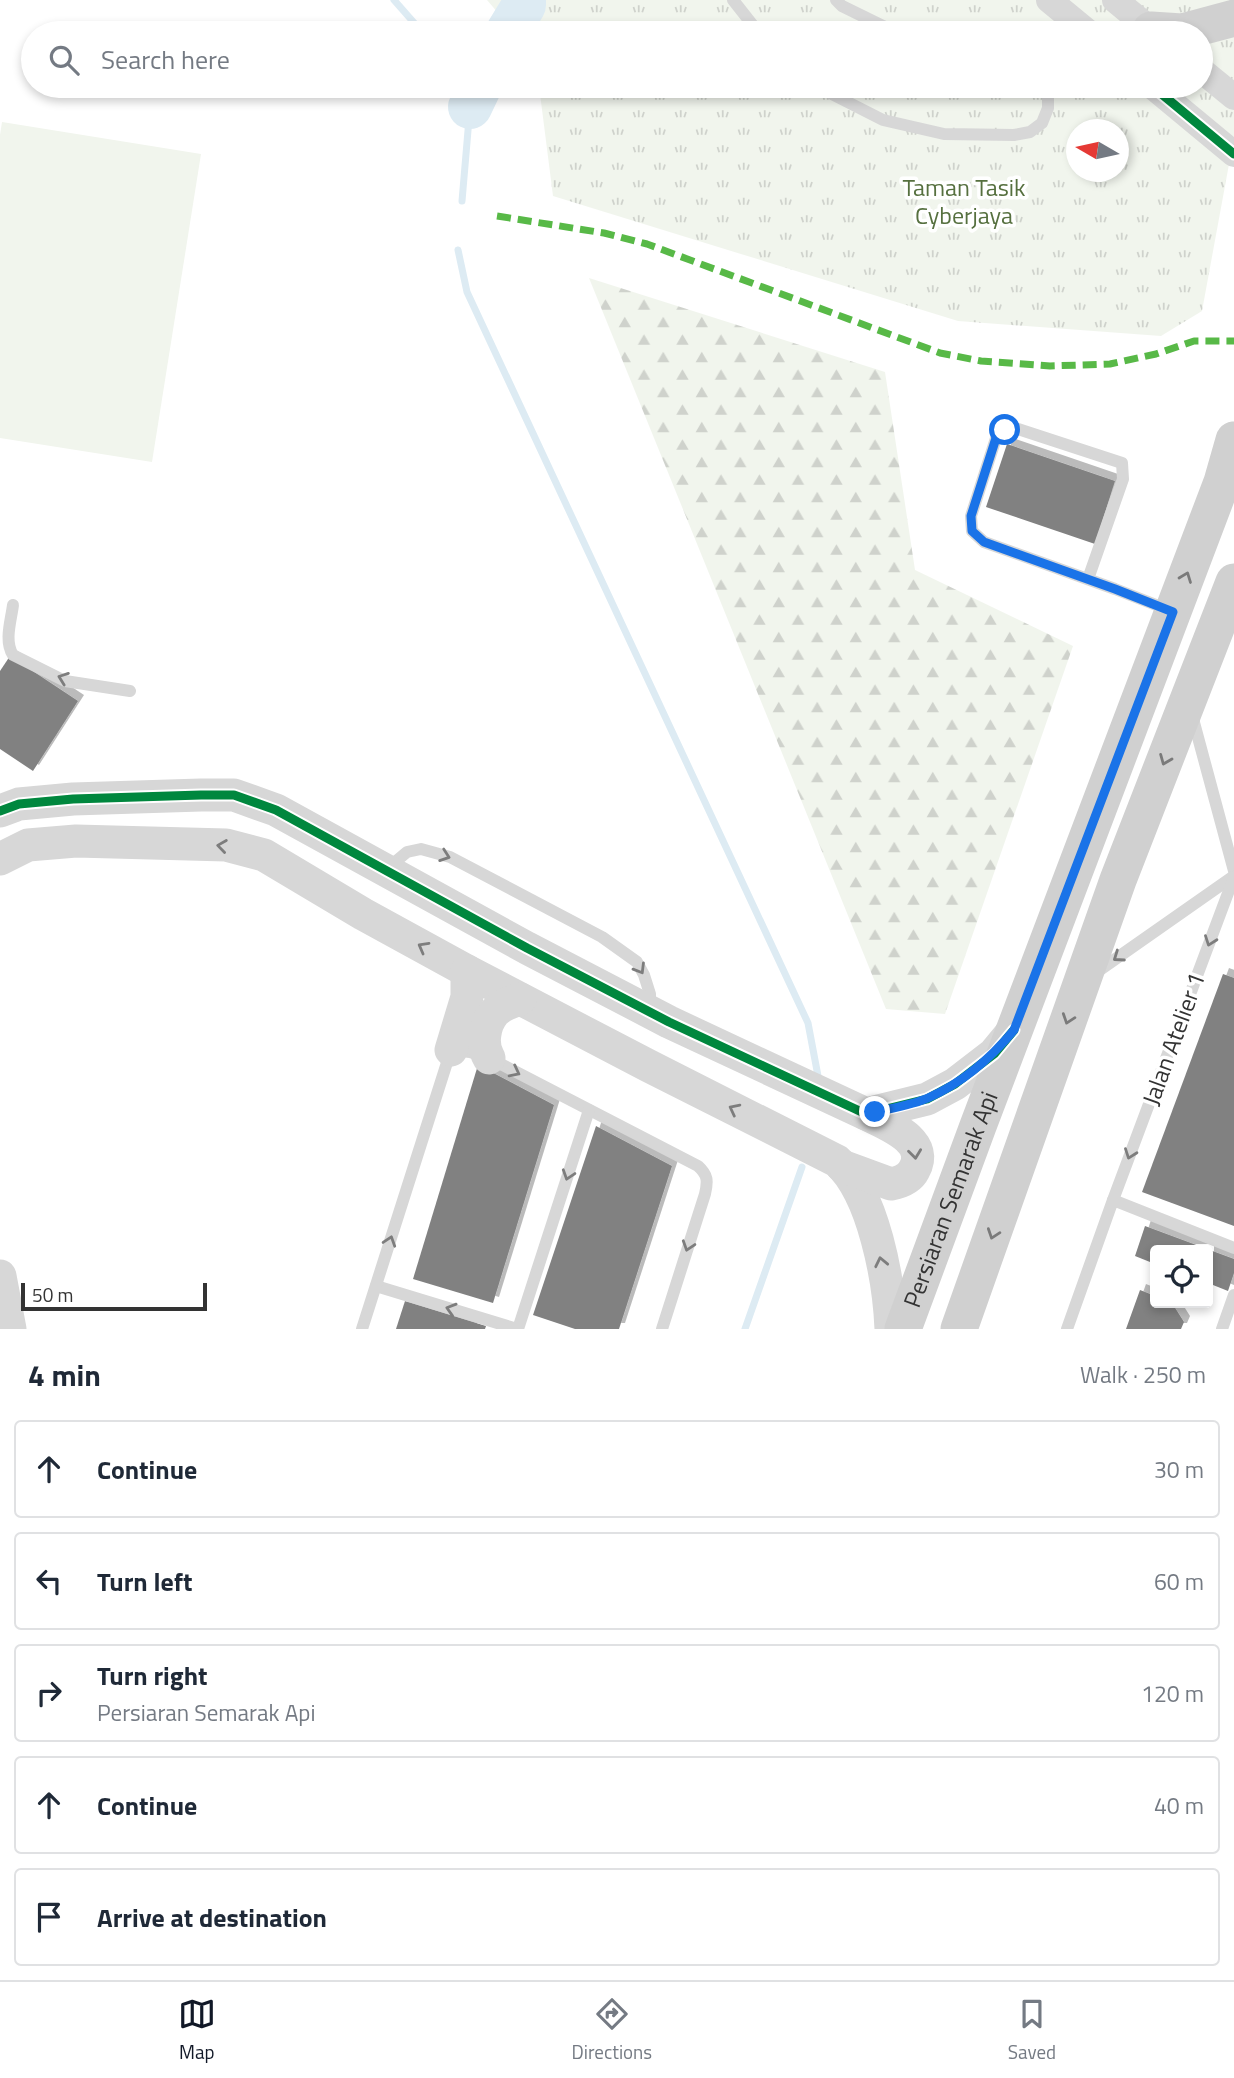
<!DOCTYPE html>
<html lang="en">
<head>
<meta charset="utf-8">
<style>
	body { margin:0; font-family:"Titillium Web",sans-serif; background:#f2f2f3; color:#1f2937 }
	.controls { position:absolute; right:21px; bottom:21px; display:grid; overflow:hidden; border-radius:7px; box-shadow:0 4px 10px #0003 }
	.controls button { width:63px; height:63px; display:grid; place-items:center; padding:0; border:0; border-bottom:2px solid #e0e1e3; background:#fff; color:#1f2937; font:35px sans-serif }
	.compass { position:absolute; left:1066px; top:119px; width:63px; height:63px; border-radius:50%; background:#fff; box-shadow:0 4px 10px #0003; rotate:279deg }
	.scale { position:absolute; left:21px; bottom:18px; width:186px; box-sizing:border-box; padding-left:7px; border:4px solid #333; border-top:0; font-size:19px; line-height:24px; white-space:nowrap; color:#333; -webkit-text-stroke:5px #fff; paint-order:stroke }
	.stop { position:absolute; width:21px; height:21px; margin:-16px; border:5px solid #1a73e8; border-radius:50%; background:#fff }
	.stop.end { background:#1a73e8; border-color:#fff; box-shadow:0 2px 7px #0008 }
	.list { margin:0; padding:0; list-style:none }
	h2 { display:flex; justify-content:space-between; align-items:center; height:91px; margin:0; padding:0 28px; font-size:30px }
	h2 small { font-size:23px; font-weight:400; color:#747a83 }
	.list li { display:grid; grid-template-columns:46px 1fr auto; gap:21px; align-items:center; box-sizing:border-box; height:98px; margin:0 14px 14px; padding:0 14px; border:2px solid #e0e1e3; border-radius:7px }
	.list b { display:block; font-size:26px; white-space:nowrap }
	.list p { margin:0; font-size:23px; white-space:nowrap; color:#747a83 }
	.list em { font-size:23px; font-style:normal; color:#747a83 }
	.icon { flex:none; width:38px; height:38px; fill:none; stroke:currentColor; stroke-width:2; stroke-linecap:round; stroke-linejoin:round }
	.map { position:relative; flex:none; width:1234px; height:1329px; overflow:hidden }
	.search { position:absolute; background:#fff; box-shadow:0 4px 10px #0003; left:21px; right:21px; top:21px; height:77px; display:flex; align-items:center; gap:18px; box-sizing:border-box; padding:0 24px; border-radius:38px; color:#747a83; font-size:26px }
	.sheet { height:651px; background:#fff }
	nav { display:flex; justify-content:space-around; align-items:center; box-sizing:border-box; height:98px; border-top:2px solid #e0e1e3; background:#fff; font-size:19px; color:#747a83 }
	nav a { display:grid; justify-items:center; gap:4px }
	nav .on { color:#111827 }
	.map>svg:first-child { display:block }
	.forest { fill:url(#forest-firs) }
	.park { fill:url(#park-tufts); fill-rule:evenodd }
	.garden { fill:#f1f5ed }
	.lines { fill:none; stroke-linecap:round; stroke-linejoin:round }
	.stream { stroke:#ddebf3; stroke-width:7 }
	.river { stroke:#ddebf3; stroke-width:44 }
	.building { fill:#818181; filter:url(#shadow) }
	.service { stroke:#d7d7d7; stroke-width:12 }
	.minor { stroke:#d7d7d7; stroke-width:26 }
	.tertiary { stroke:#d7d7d7; stroke-width:33 }
	.secondary { stroke:#d0d0d0; stroke-width:37 }
	.quiet { stroke:#58b947; stroke-width:7; stroke-dasharray:14 7; stroke-linecap:butt }
	.cycleway-casing { stroke:#fff; stroke-width:13 }
	.cycleway { stroke:#00873e; stroke-width:9 }
	.oneway { stroke:#7a7a7a }
	.oneway2 { stroke:#7d7d7d }
	.route { stroke:#1a73e8; stroke-width:9 }
	.labels { text-anchor:middle; stroke-width:7; stroke-linejoin:round; paint-order:stroke }
	.park-label { font-size:24px; fill:#56703f; stroke:#fff }
	.street-label { font-size:24px; fill:#333; stroke:#fff }
</style>
</head>
<body>
<div class="map">
<svg width="1234" height="1329" viewBox="0 0 1234 1329">
	<defs>
		<pattern id="forest-firs" width="22" height="20" patternUnits="userSpaceOnUse" patternTransform="scale(1.75)"><rect width="22" height="20" fill="#f1f5ed"/><path d="M5 1l3.5 6h-7zM16 11l3.5 6h-7z" fill="#cfd2cc"/></pattern>
		<pattern id="park-tufts" width="24" height="20" patternUnits="userSpaceOnUse" patternTransform="scale(1.75)"><rect width="24" height="20" fill="#f1f5ed"/><path d="M3 7l-1-3M5 7V3M7 7l1-3M15 17l-1-3M17 17v-4M19 17l1-3" fill="none" stroke="#cfd2cc"/></pattern>
		<filter id="shadow"><feDropShadow dx="6" dy="-6" stdDeviation="0" flood-color="#0004"/></filter>
	</defs>
	<rect width="100%" height="100%" fill="#fff"/>
	<polygon class="forest" points="589,278 885,372 915,570 1073,646 945,1014 886,1009"/>
	<path class="park" d="M487,0h747v137l-32,174 -41,25 -203,-15 -405,-125 -14,-110h662v-53h-686zM1076,130h42v42h-42z"/>
	<polygon class="garden" points="2,122 201,154 152,462 0,438 0,135"/>
	<g class="lines">
		<g class="stream">
			<polyline points="394,0 423,33"/>
			<polyline points="457,86 470,107 462,201"/>
			<polyline points="458,250 467,292 808,1023 818,1076"/>
			<polyline points="745,1329 802,1167"/>
		</g>
		<g class="river">
			<polyline points="507,33 524,5 524,0"/>
			<polyline points="470,107 480,86"/>
		</g>
	</g>
	<g class="building">
		<polygon points="1007,444 1115,481 1095,544 986,507"/>
		<polygon points="10,656 78,701 33,771 0,749 0,671"/>
		<polygon points="1223,974 1234,978 1234,1226 1142,1192"/>
		<polygon points="478,1065 554,1105 493,1303 413,1279"/>
		<polygon points="596,1126 672,1166 619,1329 575,1329 533,1315"/>
		<polygon points="1145,1226 1234,1259 1234,1273 1228,1291 1208,1283 1208,1250 1155,1250 1155,1264 1135,1256"/>
		<polygon points="1140,1290 1155,1296 1155,1303 1172,1303 1184,1322 1181,1329 1126,1329"/>
		<polygon points="405,1301 486,1326 485,1329 396,1329"/>
	</g>
	<g class="lines">
		<g class="service">
			<polyline points="733,0 759,33"/>
			<polyline points="836,0 842,6 897,33"/>
			<polyline points="816,86 883,120 944,134 1014,135 1030,132 1042,123 1048,108 1048,90 1045,86"/>
			<polyline points="1088,579 1123,479 1122,463 1018,429 1005,430 997,435 971,516 972,531 984,542 1115,589 1169,610"/>
			<path d="M13,605c-2,16 -9,36 0,50l52,26 65,10"/>
			<polyline points="1192,715 1234,871"/>
			<polyline points="388,868 407,852 421,849 450,857 602,937 637,962 644,975 650,994 650,1007"/>
			<polyline points="1094,974 1234,876"/>
			<polyline points="1113,1200 1234,877"/>
			<polyline points="376,1286 517,1329"/>
			<path d="M362,1329l89,-279 19,2 19,6 209,108c10,9 10,15 7,28l-43,135"/>
			<polyline points="518,1329 589,1110"/>
			<polyline points="1067,1329 1113,1200 1234,1248"/>
			<polyline points="1222,1329 1234,1295"/>
		</g>
		<g class="minor">
			<polyline points="1049,0 1089,33"/>
			<polyline points="1115,0 1155,33"/>
			<polyline points="1201,70 1234,97"/>
			<polyline points="1152,86 1234,154"/>
		</g>
		<g class="tertiary">
			<polyline points="0,811 19,804 73,799 201,795 234,795 276,810 527,948 669,1022 866,1114 927,1099 955,1084 994,1054 1013,1031"/>
			<path d="M0,859l28,-14 48,-4 150,4 38,10 99,59 104,57 182,95 188,95c37,33 52,120 54,168"/>
			<polyline points="451,1050 467,997 467,971"/>
			<path d="M489,1058c-8,-13 -5,-33 5,-45 7,-8 17,-11 26,-14"/>
			<path d="M842,1166l49,18c10,-2 19,-6 23,-14 17,-30 -29,-46 -48,-56"/>
			<polyline points="0,1276 10,1329"/>
		</g>
		<g class="secondary">
			<polyline points="1151,30 1182,32 1234,18"/>
			<path id="s1" d="M903,1329l75,-203 244,-644 12,-42"/>
			<polyline points="959,1329 1118,880 1234,582"/>
		</g>
		<polyline class="quiet" points="497,216 604,233 647,244 940,353 981,361 1050,366 1110,364 1156,354 1194,341 1234,341"/>
		<defs>
			<g id="cycleway">
				<polyline points="1152,86 1234,154"/>
				<polyline points="0,811 19,804 73,799 201,795 234,795 276,810 527,948 669,1022 866,1114 927,1099 955,1084 994,1054 1014,1030"/>
			</g>
		</defs>
		<use href="#cycleway" class="cycleway-casing"/>
		<use href="#cycleway" class="cycleway"/>
	</g>
	<defs><path id="oneway-chevron" d="M-2-3.5L2.5 0L-2 3.5" fill="none" stroke-width="1.6" stroke-linecap="round" stroke-linejoin="round" transform="scale(1.75)"/></defs>
	<g class="oneway">
		<use href="#oneway-chevron" transform="translate(1186 577) rotate(-69)"/>
		<use href="#oneway-chevron" transform="translate(1165 760) rotate(112)"/>
		<use href="#oneway-chevron" transform="translate(1068 1019) rotate(109)"/>
		<use href="#oneway-chevron" transform="translate(993 1234) rotate(109)"/>
	</g>
	<g class="oneway2">
		<use href="#oneway-chevron" transform="translate(63 678) rotate(-160)"/>
		<use href="#oneway-chevron" transform="translate(222 846) rotate(-172)"/>
		<use href="#oneway-chevron" transform="translate(445 856) rotate(19)"/>
		<use href="#oneway-chevron" transform="translate(1210 941) rotate(110)"/>
		<use href="#oneway-chevron" transform="translate(423 947) rotate(-151)"/>
		<use href="#oneway-chevron" transform="translate(1118 957) rotate(145)"/>
		<use href="#oneway-chevron" transform="translate(640 969) rotate(59)"/>
		<use href="#oneway-chevron" transform="translate(515 1072) rotate(27)"/>
		<use href="#oneway-chevron" transform="translate(734 1109) rotate(-153)"/>
		<use href="#oneway-chevron" transform="translate(915 1154) rotate(83)"/>
		<use href="#oneway-chevron" transform="translate(1130 1154) rotate(110)"/>
		<use href="#oneway-chevron" transform="translate(568 1175) rotate(108)"/>
		<use href="#oneway-chevron" transform="translate(390 1241) rotate(-72)"/>
		<use href="#oneway-chevron" transform="translate(688 1246) rotate(108)"/>
		<use href="#oneway-chevron" transform="translate(881 1262) rotate(-102)"/>
		<use href="#oneway-chevron" transform="translate(451 1309) rotate(-163)"/>
	</g>
	<g class="lines">
		<path class="route" d="M875,1112c17,-4 37,-7 53,-14 34,-15 63,-40 86,-68l159,-418 -58,-23 -131,-47 -12,-11 -1,-15 26,-81 8,-5"/>
	</g>
	<g class="labels">
		<g class="park-label">
			<text x="964" y="196">Taman Tasik<tspan x="964" dy="28">Cyberjaya</tspan></text>
		</g>
		<g class="street-label">
			<text transform="translate(1174 1039) rotate(-70)" y="8">Jalan Atelier 1</text>
			<text dy="8" stroke="none"><textPath href="#s1" startOffset="138">Persiaran Semarak Api</textPath></text>
		</g>
	</g>
</svg>
<div class="controls">
<button><svg class="icon" aria-label="locate" viewBox="0 0 24 24"><circle cx="12" cy="12" r="6"/><path d="M12 2v4M12 18v4M2 12h4M18 12h4"/></svg></button>
</div>
<svg class="compass" viewBox="-18 -18 36 36"><path d="M0-13l5 13h-10z" fill="#e53935"/><path d="M0 13l5-13h-10z" fill="#747a83"/></svg>
<div class="scale">50 m</div>
<div class="stop" style="left:1005px;top:430px"></div>
<div class="stop end" style="left:875px;top:1112px"></div>
<div class="search"><svg class="icon" aria-label="search" viewBox="0 0 24 24"><circle cx="10" cy="10" r="6"/><path d="M15 15l6 6"/></svg>Search here</div>
</div>
<section class="sheet">
<h2>4 min<small>Walk · 250 m</small></h2>
<ul class="list">
<li><svg class="icon" aria-label="ahead" viewBox="0 0 24 24"><path d="M12 20V5M6 11l6-6 6 6"/></svg><div><b>Continue</b></div><em>30 m</em></li>
<li><svg class="icon" aria-label="left" viewBox="0 0 24 24"><path d="M17 20v-9H6M10 6l-5 5 5 5"/></svg><div><b>Turn left</b></div><em>60 m</em></li>
<li><svg class="icon" aria-label="right" viewBox="0 0 24 24"><path d="M7 20v-9h11M14 6l5 5-5 5"/></svg><div><b>Turn right</b><p>Persiaran Semarak Api</p></div><em>120 m</em></li>
<li><svg class="icon" aria-label="ahead" viewBox="0 0 24 24"><path d="M12 20V5M6 11l6-6 6 6"/></svg><div><b>Continue</b></div><em>40 m</em></li>
<li><svg class="icon" aria-label="arrive" viewBox="0 0 24 24"><path d="M6 21V4h12l-3 4 3 4H6"/></svg><div><b>Arrive at destination</b></div></li>
</ul>
</section>
<nav>
<a class="on"><svg class="icon" aria-label="map" viewBox="0 0 24 24"><path d="M3 6l6-2 6 2 6-2v14l-6 2-6-2-6 2zM9 4v14M15 6v14"/></svg>Map</a>
<a><svg class="icon" aria-label="directions" viewBox="0 0 24 24"><path d="M12 3l9 9-9 9-9-9zM9 14v-3h6M13 9l2 2-2 2"/></svg>Directions</a>
<a><svg class="icon" aria-label="saved" viewBox="0 0 24 24"><path d="M7 4h10v16l-5-4-5 4z"/></svg>Saved</a>
</nav>
</body>
</html>
